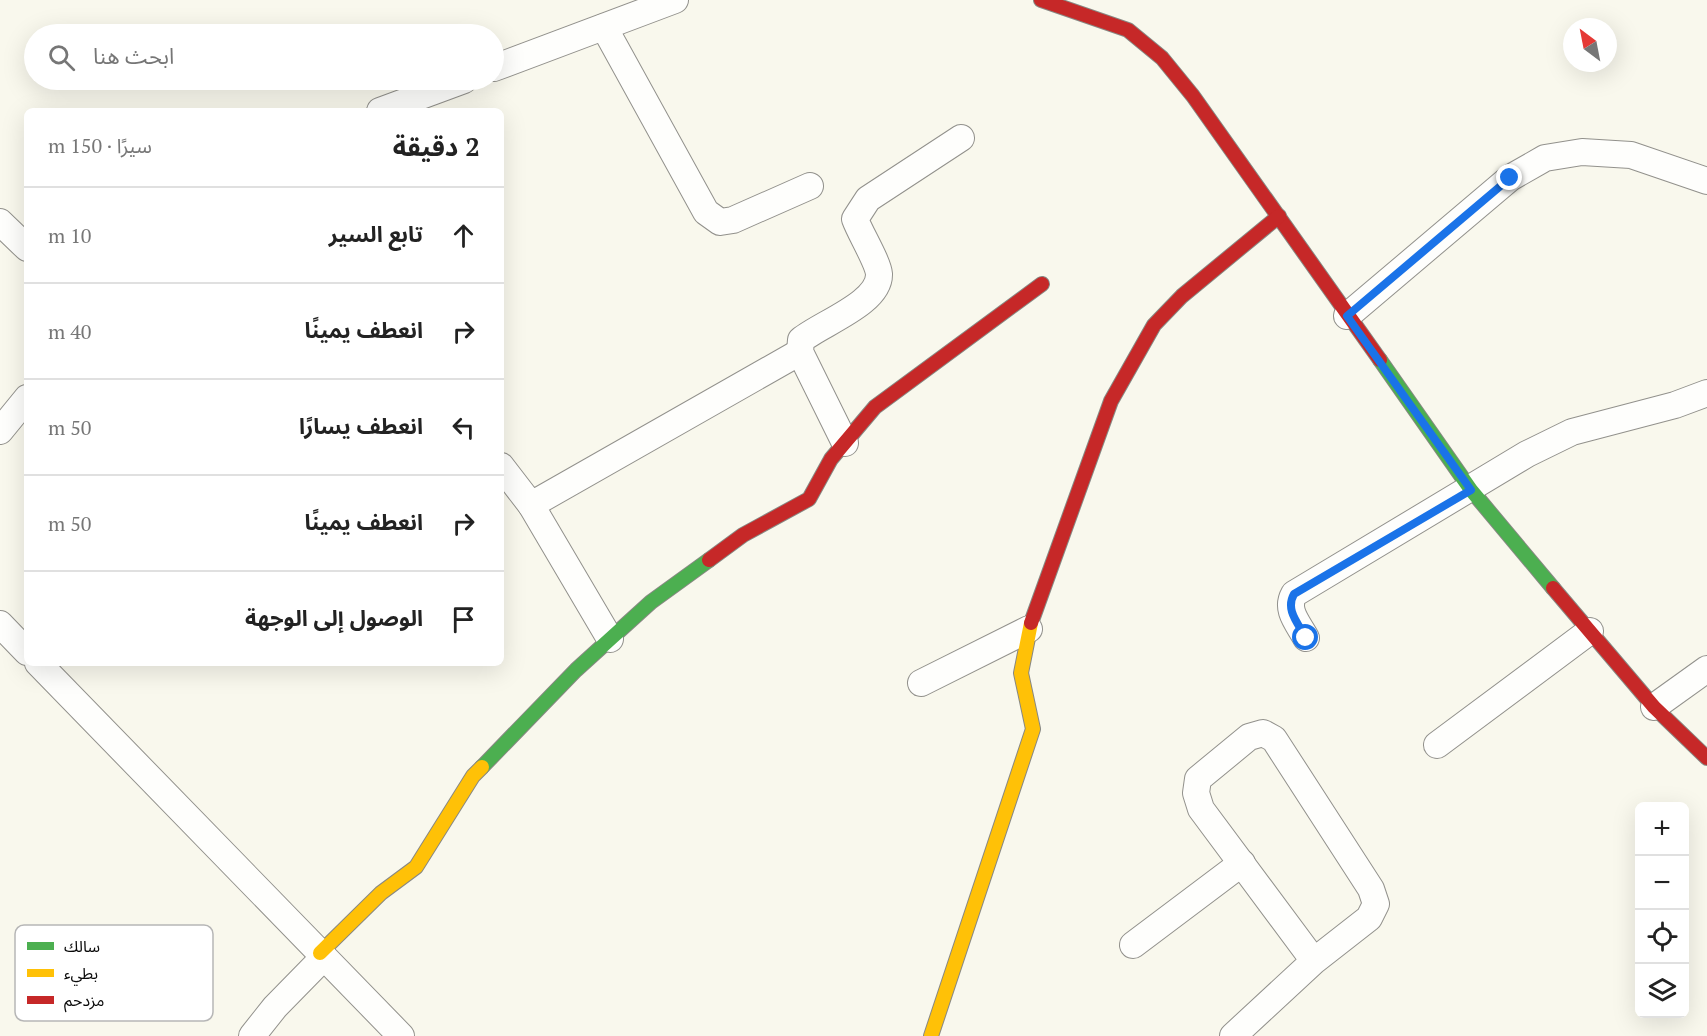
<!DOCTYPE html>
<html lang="ar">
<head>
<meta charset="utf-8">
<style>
	body { margin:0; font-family:"PT Serif","Noto Sans Arabic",serif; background:#f2f2f2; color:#222; direction:rtl }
	.controls { position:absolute; right:18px; bottom:18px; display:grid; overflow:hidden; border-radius:9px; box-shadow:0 6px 24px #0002 }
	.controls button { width:54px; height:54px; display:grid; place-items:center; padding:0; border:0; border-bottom:2px solid #e0e0e0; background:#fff; color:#222; font:30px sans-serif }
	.compass { position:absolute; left:1563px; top:18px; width:54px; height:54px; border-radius:50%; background:#fff; box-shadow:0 6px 24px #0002; rotate:328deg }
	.stop { position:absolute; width:18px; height:18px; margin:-14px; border:4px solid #1a73e8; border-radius:50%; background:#fff }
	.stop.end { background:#1a73e8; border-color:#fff; box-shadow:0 2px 6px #0008 }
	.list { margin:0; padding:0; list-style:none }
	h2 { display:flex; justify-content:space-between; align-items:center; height:78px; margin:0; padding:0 24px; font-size:26px }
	h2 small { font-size:20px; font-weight:400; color:#767676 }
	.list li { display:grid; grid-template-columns:39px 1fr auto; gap:18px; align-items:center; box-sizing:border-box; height:96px; padding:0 24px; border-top:2px solid #e0e0e0 }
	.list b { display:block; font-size:22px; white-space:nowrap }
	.list em { font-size:20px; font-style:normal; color:#767676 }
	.icon { flex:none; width:33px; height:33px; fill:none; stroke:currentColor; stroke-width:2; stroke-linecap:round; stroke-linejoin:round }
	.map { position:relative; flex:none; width:1707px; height:1036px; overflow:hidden; direction:ltr }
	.search { position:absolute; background:#fff; box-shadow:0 6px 24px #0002; left:24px; top:24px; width:480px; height:66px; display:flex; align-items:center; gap:15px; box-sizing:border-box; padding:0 21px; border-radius:33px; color:#767676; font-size:22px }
	.panel { position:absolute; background:#fff; box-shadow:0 6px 24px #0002; left:24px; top:108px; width:480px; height:558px; border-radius:9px; direction:rtl }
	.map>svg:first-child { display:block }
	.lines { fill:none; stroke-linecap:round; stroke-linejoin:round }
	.street-casing { stroke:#92918c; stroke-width:28 }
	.fast-casing { stroke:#888883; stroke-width:16 }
	.slow-casing { stroke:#888883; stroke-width:16 }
	.jam-casing { stroke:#888883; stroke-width:16 }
	.street { stroke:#fefefc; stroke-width:26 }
	.fast { stroke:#4caf50; stroke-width:14 }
	.slow { stroke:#ffc107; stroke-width:14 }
	.jam { stroke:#c62828; stroke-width:14 }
	.route { stroke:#1a73e8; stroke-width:8 }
	.key { fill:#fff; stroke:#b6b6b6; stroke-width:1.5 }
	.key-label { font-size:16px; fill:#0a0a0a }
</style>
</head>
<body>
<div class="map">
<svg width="1707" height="1036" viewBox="0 0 1707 1036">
	<rect width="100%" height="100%" fill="#f9f8ed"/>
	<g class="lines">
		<defs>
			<g id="street">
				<polyline points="604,27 706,212 720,222 733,220 810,186"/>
				<polyline points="494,68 675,0"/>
				<polyline points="380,111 464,80"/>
				<polyline points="0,222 27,248"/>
				<polyline points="1347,316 1510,178 1545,158 1582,152 1631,155 1707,181"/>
				<polyline points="0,431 27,398"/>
				<path d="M845,443l-45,-91 1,-12c21,-17 79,-37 78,-66 -1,-12 -19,-41 -24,-55l13,-20 93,-61"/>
				<polyline points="501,466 531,505 800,352"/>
				<polyline points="531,505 610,639"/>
				<polyline points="0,624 27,652"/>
				<path d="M1306,638c-8,-15 -21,-28 -12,-44l233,-140 45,-22 103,-27 32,-12"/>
				<polyline points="38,663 401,1036"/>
				<polyline points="921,683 1029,629"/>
				<polyline points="1654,707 1707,669"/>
				<polyline points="1437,745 1590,631"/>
				<polyline points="1133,945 1242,863"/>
				<polyline points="252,1036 275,1007 324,957"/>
				<polyline points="1233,1036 1314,961 1369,918 1376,904 1371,889 1274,739 1263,733 1249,737 1198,779 1196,793 1201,809 1314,961"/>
			</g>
			<g id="fast">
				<polyline points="1380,360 1471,490 1553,588"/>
				<polyline points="482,767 576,670 651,602 709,560"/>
			</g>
			<g id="slow">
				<polyline points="320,953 381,893 416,867 473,776 482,767"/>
				<polyline points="931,1036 1033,729 1021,673 1031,623"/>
			</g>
			<g id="jam">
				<polyline points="1041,0 1128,30 1162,58 1193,96 1380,360"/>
				<polyline points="709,560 743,535 809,499 831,459 875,407 1042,284"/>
				<polyline points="1553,588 1654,707 1707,758"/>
				<polyline points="1031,623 1111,401 1154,325 1182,296 1279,216"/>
			</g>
		</defs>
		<use href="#street" class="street-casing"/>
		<use href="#fast" class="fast-casing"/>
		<use href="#slow" class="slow-casing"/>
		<use href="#jam" class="jam-casing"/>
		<use href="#street" class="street"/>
		<use href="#fast" class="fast"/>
		<use href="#slow" class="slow"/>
		<use href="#jam" class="jam"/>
	</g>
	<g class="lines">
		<path class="route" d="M1306,638c-8,-15 -21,-28 -12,-44l177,-104 -124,-174 163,-138"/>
	</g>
	<rect x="15" y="925" width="198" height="96" rx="9" class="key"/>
	<rect x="27" y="942" width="27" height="8" fill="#4caf50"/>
	<rect x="27" y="969" width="27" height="8" fill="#ffc107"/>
	<rect x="27" y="996" width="27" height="8" fill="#c62828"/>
	<g class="key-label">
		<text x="64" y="952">سالك</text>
		<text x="64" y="979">بطيء</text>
		<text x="64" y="1006">مزدحم</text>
	</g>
</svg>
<div class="controls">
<button>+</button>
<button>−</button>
<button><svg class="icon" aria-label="locate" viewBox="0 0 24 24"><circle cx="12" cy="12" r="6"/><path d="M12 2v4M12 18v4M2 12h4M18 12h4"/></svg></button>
<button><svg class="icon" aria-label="layers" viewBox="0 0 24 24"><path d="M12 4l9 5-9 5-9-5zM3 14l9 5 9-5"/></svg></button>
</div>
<svg class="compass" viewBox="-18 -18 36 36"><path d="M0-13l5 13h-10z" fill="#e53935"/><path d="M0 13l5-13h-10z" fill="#767676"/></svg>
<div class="stop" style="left:1306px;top:638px"></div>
<div class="stop end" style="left:1510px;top:178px"></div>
<div class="search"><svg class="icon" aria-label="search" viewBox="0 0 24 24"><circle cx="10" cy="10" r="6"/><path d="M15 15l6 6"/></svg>ابحث هنا</div>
<section class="panel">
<h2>2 دقيقة<small>سيرًا · 150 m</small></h2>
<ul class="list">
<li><svg class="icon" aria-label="ahead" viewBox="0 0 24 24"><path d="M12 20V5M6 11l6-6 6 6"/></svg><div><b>تابع السير</b></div><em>10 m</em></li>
<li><svg class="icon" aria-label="right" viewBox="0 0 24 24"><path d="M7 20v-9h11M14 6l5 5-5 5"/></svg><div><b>انعطف يمينًا</b></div><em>40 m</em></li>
<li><svg class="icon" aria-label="left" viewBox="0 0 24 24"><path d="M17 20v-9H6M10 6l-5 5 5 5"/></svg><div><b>انعطف يسارًا</b></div><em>50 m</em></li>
<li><svg class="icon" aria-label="right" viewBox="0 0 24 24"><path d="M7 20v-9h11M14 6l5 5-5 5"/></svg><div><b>انعطف يمينًا</b></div><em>50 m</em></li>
<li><svg class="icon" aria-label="arrive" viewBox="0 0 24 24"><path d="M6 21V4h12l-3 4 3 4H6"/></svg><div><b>الوصول إلى الوجهة</b></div></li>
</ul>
</section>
</div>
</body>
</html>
